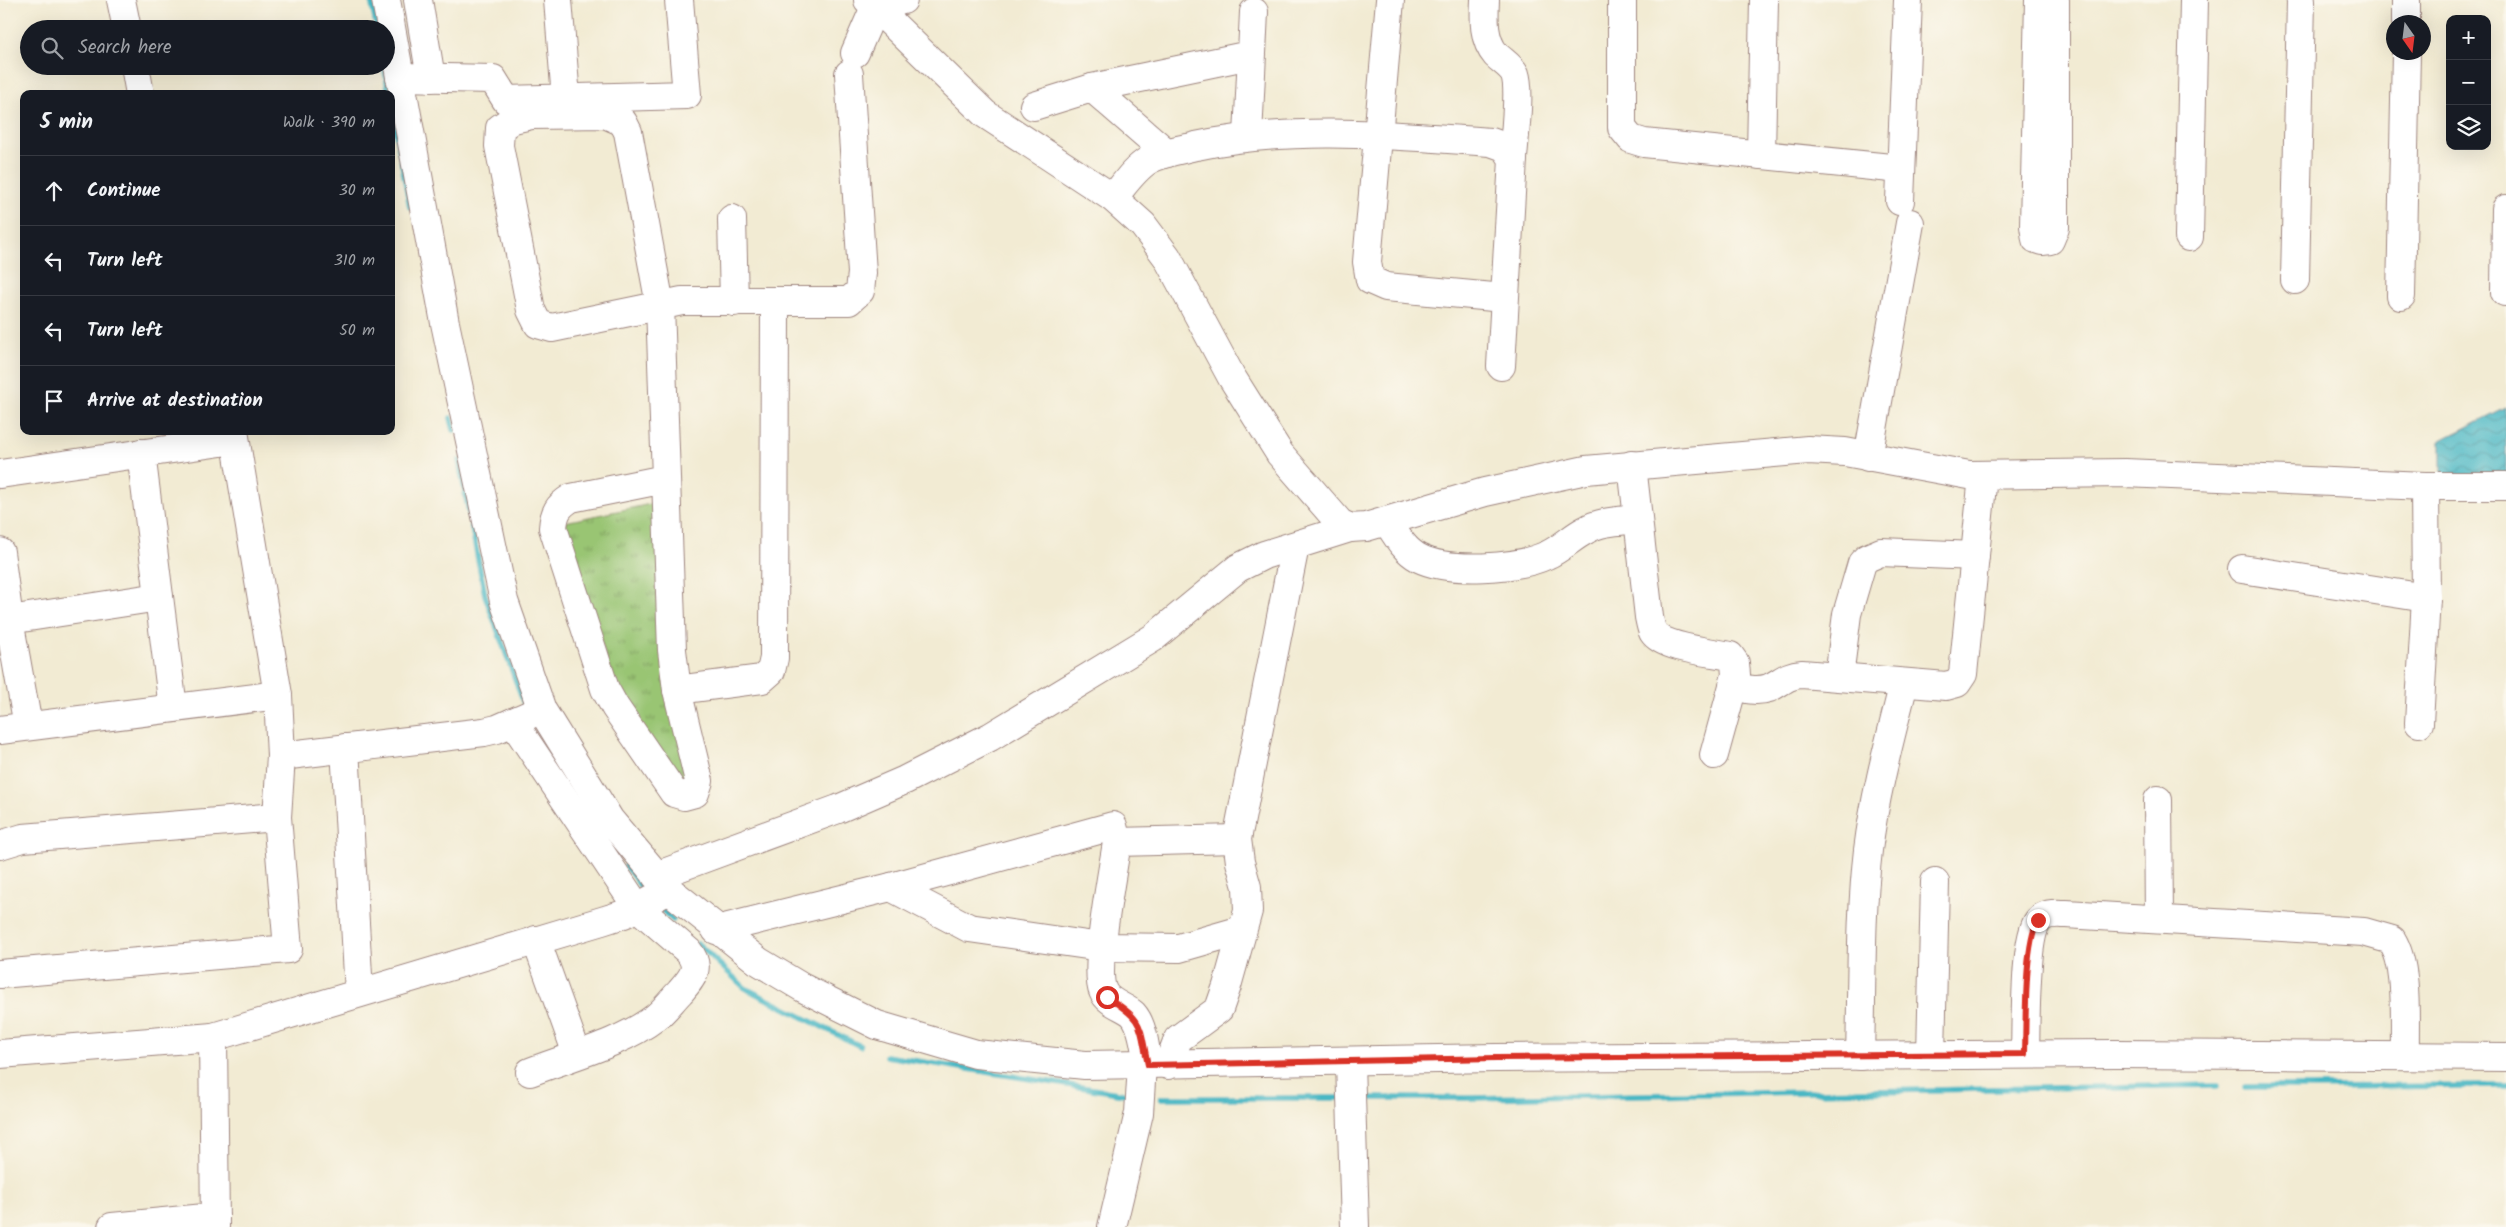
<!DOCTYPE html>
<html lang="en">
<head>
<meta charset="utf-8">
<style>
	body { margin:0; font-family:Kalam,sans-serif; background:#242831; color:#f1f3f6 }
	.controls { position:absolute; right:15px; top:15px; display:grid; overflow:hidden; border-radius:10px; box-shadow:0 5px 20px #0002 }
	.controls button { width:45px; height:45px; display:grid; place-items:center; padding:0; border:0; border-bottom:1px solid #363941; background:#171b24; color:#f1f3f6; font:25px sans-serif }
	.compass { position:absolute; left:2386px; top:15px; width:45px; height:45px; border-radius:50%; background:#171b24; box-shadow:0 5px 20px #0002; rotate:166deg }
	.stop { position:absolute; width:15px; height:15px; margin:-11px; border:4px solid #d93025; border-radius:50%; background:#fff }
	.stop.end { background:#d93025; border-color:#fff; box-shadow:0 1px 5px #0008 }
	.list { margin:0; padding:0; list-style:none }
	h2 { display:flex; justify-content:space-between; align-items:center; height:65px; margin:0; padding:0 20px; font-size:21px }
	h2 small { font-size:16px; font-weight:400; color:#9ea1a6 }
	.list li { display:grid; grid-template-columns:32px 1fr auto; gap:15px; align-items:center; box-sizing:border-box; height:70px; padding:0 20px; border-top:1px solid #363941 }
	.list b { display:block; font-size:19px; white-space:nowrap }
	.list em { font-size:16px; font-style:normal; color:#9ea1a6 }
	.icon { flex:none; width:28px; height:28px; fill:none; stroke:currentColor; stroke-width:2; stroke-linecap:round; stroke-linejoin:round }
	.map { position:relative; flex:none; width:2506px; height:1227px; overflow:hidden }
	.search { position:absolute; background:#171b24; box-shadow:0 5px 20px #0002; left:20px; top:20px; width:375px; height:55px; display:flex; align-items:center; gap:12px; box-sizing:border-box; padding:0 18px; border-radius:28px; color:#9ea1a6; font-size:19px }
	.panel { position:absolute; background:#171b24; box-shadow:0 5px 20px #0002; left:20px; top:90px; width:375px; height:345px; border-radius:10px }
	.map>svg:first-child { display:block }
	.park { fill:url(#park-tufts); stroke:#72724f }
	.water { fill:url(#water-waves); stroke:#4a6b78 }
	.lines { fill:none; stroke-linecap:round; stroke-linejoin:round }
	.stream { stroke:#49b7c4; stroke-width:5.5 }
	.minor-casing { stroke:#9e857f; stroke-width:30 }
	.minor { stroke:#fff; stroke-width:28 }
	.route { stroke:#d93025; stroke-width:6 }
</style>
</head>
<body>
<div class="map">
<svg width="2506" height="1227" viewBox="0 0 2506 1227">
	<defs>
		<pattern id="park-tufts" width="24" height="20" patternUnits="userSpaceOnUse" patternTransform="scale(1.25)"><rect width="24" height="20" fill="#99c573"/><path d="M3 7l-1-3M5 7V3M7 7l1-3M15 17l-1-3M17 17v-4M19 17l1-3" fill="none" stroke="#7f9f5f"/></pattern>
		<pattern id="water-waves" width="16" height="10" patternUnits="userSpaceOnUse" patternTransform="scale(1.25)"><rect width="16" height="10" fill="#49b7c4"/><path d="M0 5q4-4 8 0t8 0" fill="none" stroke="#3f949f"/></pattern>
	</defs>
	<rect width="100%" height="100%" fill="#fbf7ec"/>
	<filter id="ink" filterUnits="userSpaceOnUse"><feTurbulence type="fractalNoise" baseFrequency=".02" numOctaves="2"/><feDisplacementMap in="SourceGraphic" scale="10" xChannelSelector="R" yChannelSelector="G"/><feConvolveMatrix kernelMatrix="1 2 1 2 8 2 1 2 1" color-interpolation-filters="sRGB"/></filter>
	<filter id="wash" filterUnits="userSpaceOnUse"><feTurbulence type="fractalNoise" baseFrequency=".0096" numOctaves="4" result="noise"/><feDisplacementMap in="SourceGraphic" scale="20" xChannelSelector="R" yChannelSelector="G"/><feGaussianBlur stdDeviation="1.12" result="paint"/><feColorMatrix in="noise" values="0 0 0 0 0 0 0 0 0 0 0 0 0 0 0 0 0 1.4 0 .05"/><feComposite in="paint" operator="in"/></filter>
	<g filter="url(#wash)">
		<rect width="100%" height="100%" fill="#f2ebd3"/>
		<polygon class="park" points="655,503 691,781 674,784 616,691 565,522"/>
		<polygon class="water" points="2506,407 2506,493 2441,481 2441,440"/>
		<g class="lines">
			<g class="stream">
				<polyline points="371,0 377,29"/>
				<polyline points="384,66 389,94"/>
				<polyline points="391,107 410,207"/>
				<polyline points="451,418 454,430"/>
				<polyline points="459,461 485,595 526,709"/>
				<polyline points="626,866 644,891"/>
				<polyline points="659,907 673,920"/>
				<polyline points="698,944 745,988 860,1046"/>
				<polyline points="886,1056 1130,1095"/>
				<polyline points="2245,1087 2506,1086"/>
				<polyline points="1161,1098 1345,1098"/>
				<polyline points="1359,1098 1468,1098 2217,1085"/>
			</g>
		</g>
	</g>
	<g filter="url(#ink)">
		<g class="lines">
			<defs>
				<g id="minor">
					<polyline points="121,0 127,29"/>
					<polyline points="386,0 445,323 504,601 542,710 610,820 669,890 758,961 803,988 877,1025 976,1054 1085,1065 1496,1058 2117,1054 2506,1057"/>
					<polyline points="418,0 431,78"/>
					<polyline points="558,0 566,98"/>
					<polyline points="868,0 985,114 1113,198 1143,225 1167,257 1231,376 1280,454 1340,523 1350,528 1366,527 1485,492 1586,470 1808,450 1845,452 1969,475 2125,473 2425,486 2506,486"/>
					<polyline points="1390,0 1367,262 1370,280 1386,287 1504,298"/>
					<path d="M1485,0c-1,19 -2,40 11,55 7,7 15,11 19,19 6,17 -1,65 -2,85"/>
					<polyline points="1622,0 1622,128 1631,139 1644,143 1901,169"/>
					<polyline points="2039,0 2034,226 2036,239 2042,241 2050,240 2055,228 2055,0"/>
					<polyline points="2406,0 2406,22"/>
					<polyline points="855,53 875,7 903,0"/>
					<polyline points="135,66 140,94"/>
					<polyline points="400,77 493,79 506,100 687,95 679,0"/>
					<polyline points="1092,88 1167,153"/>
					<polyline points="1034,106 1092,88 1250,55"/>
					<polyline points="1248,136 1254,12"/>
					<polyline points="1761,155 1764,0"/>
					<path d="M1113,198c11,-13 21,-29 36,-38 14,-8 31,-10 47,-14 96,-21 197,-11 295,-4l14,5 8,12 -12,207"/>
					<polyline points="1900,201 1908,0"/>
					<polyline points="732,219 734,302"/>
					<polyline points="2189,237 2194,0"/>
					<polyline points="2295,280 2301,0"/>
					<polyline points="2505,292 2506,209"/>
					<polyline points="2401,296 2406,52"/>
					<polyline points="141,453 173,708"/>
					<polyline points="1868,457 1910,223"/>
					<path d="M1632,465l17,152c1,5 2,11 4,15 10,16 58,20 77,24l5,7 1,12 -22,80"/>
					<polyline points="0,474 235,440"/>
					<path d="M665,479l-94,19c-13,8 -17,15 -18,30l52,161 10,18 59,86 10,3 11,-3 4,-12 -22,-91 -5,-40 -12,-345 -32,-173 -5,-10 -18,-8 -74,1 -18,4 -13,9 -1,18 32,164 7,14 14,4 130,-27h167l11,-10 2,-18 -13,-199"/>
					<path d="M1387,521c9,14 17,29 32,37 30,15 98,11 128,-3 14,-6 25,-18 39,-25 14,-9 35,-9 52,-11"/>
					<polyline points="0,552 9,620 28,726"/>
					<polyline points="2242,569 2426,598"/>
					<polyline points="9,620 159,597"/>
					<polyline points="1839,677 1847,614 1862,563 1867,558 1881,552 1975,556"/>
					<path d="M1733,686c12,3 24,6 36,2 13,-6 17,-13 33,-14l144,12 11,-3 6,-9 1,-10 19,-188"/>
					<polyline points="677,690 762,679 771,671 774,658 775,302"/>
					<path d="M513,722l124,185 51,44c14,17 4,27 -8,41 -8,8 -15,18 -24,25 -35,27 -85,39 -126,55"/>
					<polyline points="2419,723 2426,598 2425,486"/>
					<polyline points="0,730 278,695"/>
					<polyline points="345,748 359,993"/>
					<polyline points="281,756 484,732 497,729 529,715"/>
					<polyline points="2158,800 2159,919"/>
					<polyline points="1117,842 1237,839"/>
					<polyline points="0,845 23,838 277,817"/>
					<polyline points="656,876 838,809 905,780 990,737 1153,638 1238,568 1264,555 1350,528"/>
					<polyline points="891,887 969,928 1101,947 1179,948 1242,930"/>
					<path d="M716,930l175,-43 222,-61 4,16c-4,28 -24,128 -14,149 5,12 21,15 30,23 11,12 12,36 15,51"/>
					<polyline points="536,940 577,1054"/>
					<polyline points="0,974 288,949 277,817 281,756 278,695 234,431"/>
					<polyline points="213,1037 215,1227"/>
					<polyline points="0,1054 213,1037 602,921 624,914 669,890"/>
					<path d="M2025,1054c1,-26 -1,-115 13,-133 7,-9 18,-7 28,-7l298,18 28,8c17,28 12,82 13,116"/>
					<polyline points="1931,1055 1935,882"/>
					<path d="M1860,1056c2,-68 0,-138 8,-206 7,-56 22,-111 36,-167"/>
					<polyline points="1350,1062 1355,1227"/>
					<polyline points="1168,1065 1178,1039 1219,1009 1227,986 1248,911 1247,887 1240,862 1237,839 1295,546"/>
					<polyline points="112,1227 215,1217"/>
					<polyline points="1112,1227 1139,1113 1142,1065"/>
				</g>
			</defs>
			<use href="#minor" class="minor-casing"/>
			<use href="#minor" class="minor"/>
		</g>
	</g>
	<g class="lines" filter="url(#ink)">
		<path class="route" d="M1107,997c38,24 32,27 41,68l348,-7 529,-4c1,-33 -1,-108 13,-134"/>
	</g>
</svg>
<div class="controls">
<button>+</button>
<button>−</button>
<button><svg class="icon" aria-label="layers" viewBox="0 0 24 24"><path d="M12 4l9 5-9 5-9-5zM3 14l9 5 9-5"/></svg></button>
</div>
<svg class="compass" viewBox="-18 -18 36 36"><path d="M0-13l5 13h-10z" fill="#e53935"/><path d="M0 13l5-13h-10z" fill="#9ea1a6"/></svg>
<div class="stop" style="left:1107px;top:997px"></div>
<div class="stop end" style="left:2038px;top:920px"></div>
<div class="search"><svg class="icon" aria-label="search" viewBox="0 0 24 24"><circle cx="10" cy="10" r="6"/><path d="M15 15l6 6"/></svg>Search here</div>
<section class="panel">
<h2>5 min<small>Walk · 390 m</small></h2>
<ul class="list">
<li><svg class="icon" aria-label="ahead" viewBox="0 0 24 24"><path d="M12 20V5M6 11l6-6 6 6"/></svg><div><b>Continue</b></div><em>30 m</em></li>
<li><svg class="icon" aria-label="left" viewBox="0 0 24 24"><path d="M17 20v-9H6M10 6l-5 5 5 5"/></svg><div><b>Turn left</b></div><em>310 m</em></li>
<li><svg class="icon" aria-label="left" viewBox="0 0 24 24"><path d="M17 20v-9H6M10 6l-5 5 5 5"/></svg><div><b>Turn left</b></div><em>50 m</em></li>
<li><svg class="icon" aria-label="arrive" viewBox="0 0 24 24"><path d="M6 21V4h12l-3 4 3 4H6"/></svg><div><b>Arrive at destination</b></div></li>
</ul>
</section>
</div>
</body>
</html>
